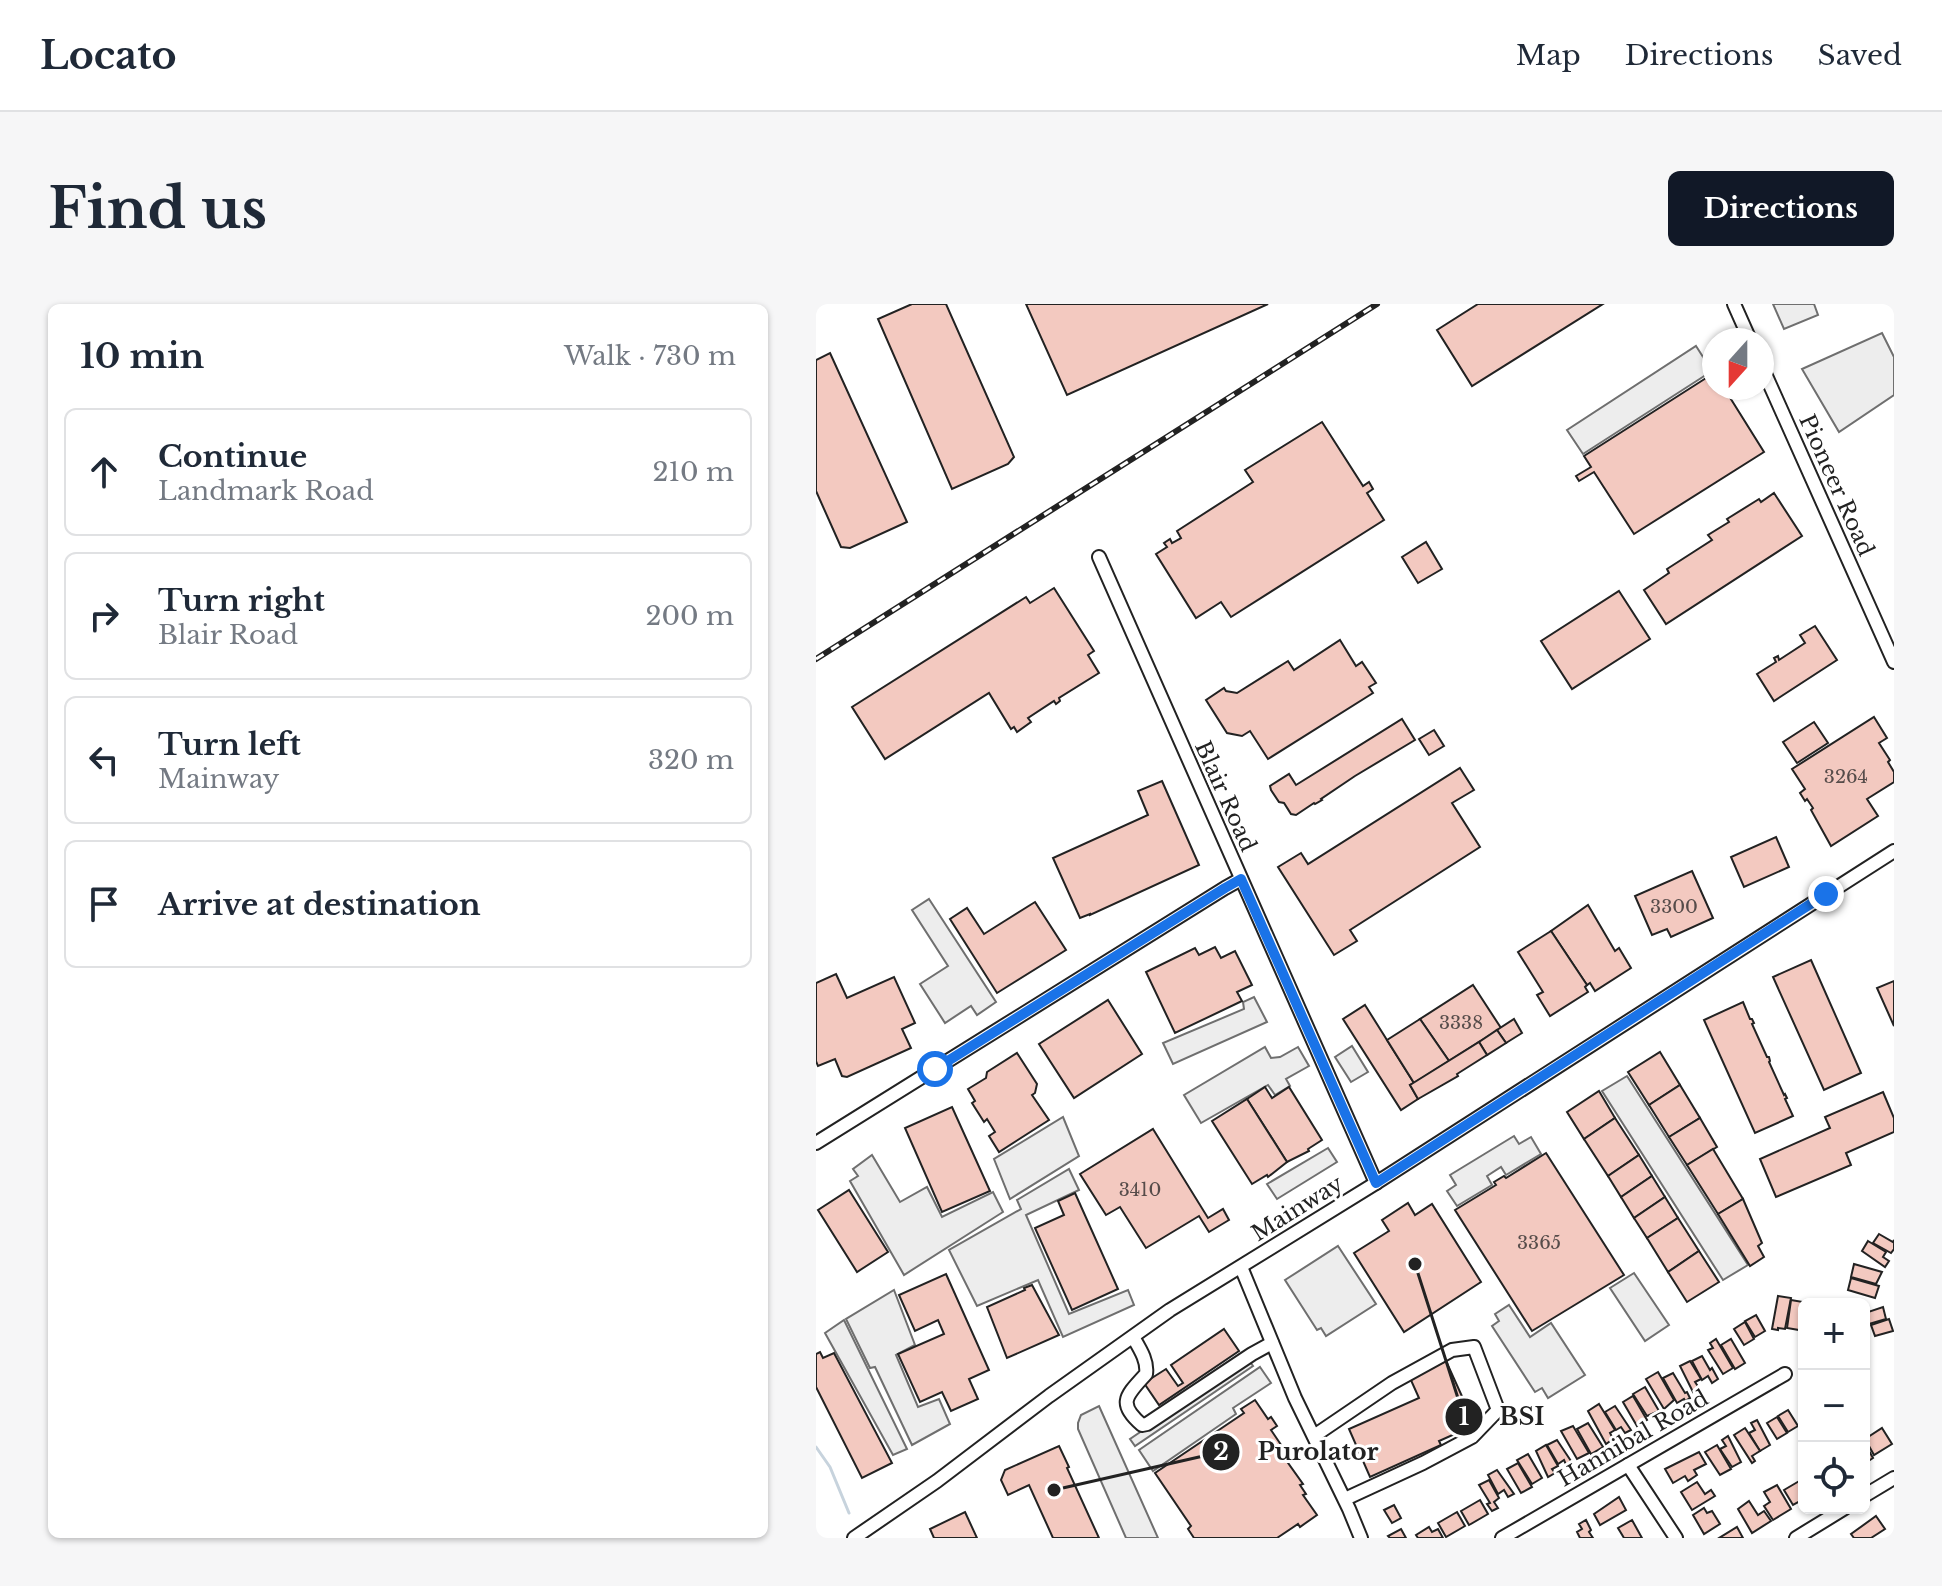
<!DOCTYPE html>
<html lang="en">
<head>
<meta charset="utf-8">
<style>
	body { margin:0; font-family:"Libre Baskerville",serif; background:#f6f6f7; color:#1f2937 }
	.controls { position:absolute; right:24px; bottom:24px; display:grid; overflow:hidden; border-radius:12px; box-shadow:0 2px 6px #0004 }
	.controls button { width:72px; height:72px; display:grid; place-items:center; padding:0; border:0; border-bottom:2px solid #e0e1e3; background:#fff; color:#1f2937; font:40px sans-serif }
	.compass { position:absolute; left:886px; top:24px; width:72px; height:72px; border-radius:50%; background:#fff; box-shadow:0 2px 6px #0004; rotate:201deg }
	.stop { position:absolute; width:24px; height:24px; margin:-18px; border:6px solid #1a73e8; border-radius:50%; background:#fff }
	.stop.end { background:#1a73e8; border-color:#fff; box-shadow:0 2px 8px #0008 }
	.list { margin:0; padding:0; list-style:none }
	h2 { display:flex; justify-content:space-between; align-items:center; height:104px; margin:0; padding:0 32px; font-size:34px }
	h2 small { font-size:26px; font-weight:400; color:#747a83 }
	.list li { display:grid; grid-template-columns:52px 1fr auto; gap:24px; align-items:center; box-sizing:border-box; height:128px; margin:0 16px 16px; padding:0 16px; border:2px solid #e0e1e3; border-radius:12px }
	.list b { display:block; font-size:30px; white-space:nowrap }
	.list p { margin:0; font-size:26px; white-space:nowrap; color:#747a83 }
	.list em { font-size:26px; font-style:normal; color:#747a83 }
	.icon { flex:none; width:44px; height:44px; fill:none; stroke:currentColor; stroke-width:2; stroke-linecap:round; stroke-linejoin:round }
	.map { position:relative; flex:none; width:1078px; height:1234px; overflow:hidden; border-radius:12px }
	header { display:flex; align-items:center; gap:48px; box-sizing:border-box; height:112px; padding:0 40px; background:#fff; border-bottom:2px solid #e0e1e3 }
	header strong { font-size:38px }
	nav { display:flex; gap:44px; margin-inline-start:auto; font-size:28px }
	.intro { display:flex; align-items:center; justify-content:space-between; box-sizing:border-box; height:192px; padding:0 48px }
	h1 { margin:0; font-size:56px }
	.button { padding:20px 36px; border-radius:12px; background:#111827; color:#fff; font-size:28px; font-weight:700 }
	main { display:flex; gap:48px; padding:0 48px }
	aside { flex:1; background:#fff; border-radius:12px; box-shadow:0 2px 6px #0004 }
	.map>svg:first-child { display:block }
	.parking { fill:#ededed; stroke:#6f6f6f; stroke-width:2 }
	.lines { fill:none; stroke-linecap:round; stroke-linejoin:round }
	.stream { stroke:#c7d3dd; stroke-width:3 }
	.building { fill:#f3c9c0; stroke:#222; stroke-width:2 }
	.minor-casing { stroke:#222; stroke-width:16 }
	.minor { stroke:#fff; stroke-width:12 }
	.rail-casing { stroke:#222; stroke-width:6 }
	.rail { stroke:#fff; stroke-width:3; stroke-dasharray:9; stroke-linecap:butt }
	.route { stroke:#1a73e8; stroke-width:10 }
	.labels { text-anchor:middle; stroke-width:6; stroke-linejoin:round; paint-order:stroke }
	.number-label { font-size:18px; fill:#564c4a }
	.street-label { font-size:22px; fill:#222; stroke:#fff }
	.leader { fill:none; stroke:#222; stroke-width:3 }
	.callout-dot { fill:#222; stroke:#fff; stroke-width:3 }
	.mark-label { font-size:24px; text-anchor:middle; font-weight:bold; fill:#fff }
	.callout-label { font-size:24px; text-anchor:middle; font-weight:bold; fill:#222; stroke:#fff; stroke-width:6; stroke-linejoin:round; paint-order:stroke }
</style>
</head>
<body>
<header>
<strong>Locato</strong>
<nav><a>Map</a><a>Directions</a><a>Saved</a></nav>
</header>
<div class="intro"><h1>Find us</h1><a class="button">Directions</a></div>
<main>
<aside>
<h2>10 min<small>Walk · 730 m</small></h2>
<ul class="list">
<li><svg class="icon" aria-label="ahead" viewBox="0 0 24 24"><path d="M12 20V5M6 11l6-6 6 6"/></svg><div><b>Continue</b><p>Landmark Road</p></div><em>210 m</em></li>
<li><svg class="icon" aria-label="right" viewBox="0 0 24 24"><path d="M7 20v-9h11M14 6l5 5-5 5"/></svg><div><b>Turn right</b><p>Blair Road</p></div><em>200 m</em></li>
<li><svg class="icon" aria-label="left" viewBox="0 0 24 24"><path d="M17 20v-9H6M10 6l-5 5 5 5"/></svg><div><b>Turn left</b><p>Mainway</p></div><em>320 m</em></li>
<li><svg class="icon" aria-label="arrive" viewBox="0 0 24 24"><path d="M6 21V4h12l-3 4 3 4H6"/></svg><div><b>Arrive at destination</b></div></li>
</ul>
</aside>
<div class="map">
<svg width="1078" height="1234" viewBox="0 0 1078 1234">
	<rect width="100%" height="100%" fill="#fff"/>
	<g class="parking">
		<polygon points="957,0 998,0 1002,11 968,25"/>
		<polygon points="1066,29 1078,53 1078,91 1023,128 986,65"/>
		<polygon points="880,42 896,67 767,150 751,126"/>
		<polygon points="113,595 180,698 161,711 155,702 129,719 104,680 132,662 96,606"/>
		<polygon points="438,693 451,718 357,760 347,739 428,705 427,698"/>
		<polygon points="536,742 552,768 535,778 519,753"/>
		<polygon points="449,743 455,754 464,753 482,743 493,762 470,775 474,782 459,791 452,781 385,819 368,791"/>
		<polygon points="811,772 932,961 907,976 786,787"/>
		<polygon points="247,813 263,852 194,895 178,855"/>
		<polygon points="698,832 703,840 715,833 725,850 690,871 685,863 671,872 676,881 641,902 631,887 640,881 634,871"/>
		<polygon points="512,844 521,858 461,895 451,880"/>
		<polygon points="56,851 84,898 111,883 126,913 177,888 187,908 88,971 34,877 42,872 37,865"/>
		<polygon points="253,865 263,886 210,911 253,1010 312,986 318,1001 247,1033 222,976 161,1002 133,946 205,905 201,896"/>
		<polygon points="522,942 560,1000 510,1032 505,1024 501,1026 469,976"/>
		<polygon points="818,969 853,1021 829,1037 794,984"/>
		<polygon points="78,986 99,1041 80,1051 102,1103 123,1095 134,1120 96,1141 59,1063 54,1064 30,1015"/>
		<polygon points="693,1001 714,1033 735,1019 769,1071 732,1094 726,1084 719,1088 676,1022 683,1017 679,1010"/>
		<polygon points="28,1016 91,1145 77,1151 9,1029"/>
		<polygon points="432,1055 437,1062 319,1142 314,1135"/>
		<polygon points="444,1063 455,1079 417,1104 420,1110 337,1167 323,1146"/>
		<polygon points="283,1102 342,1234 310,1234 262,1125 262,1119 265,1111"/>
	</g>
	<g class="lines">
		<polyline class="stream" points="0,1143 14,1163 33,1209"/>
	</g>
	<g class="building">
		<polygon points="96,0 130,0 198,153 192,160 136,185 62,15"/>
		<polygon points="210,0 452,0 251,91"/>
		<polygon points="662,0 787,0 656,82 621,26"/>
		<polygon points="14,49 91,218 34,244 25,243 0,187 0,56"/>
		<polygon points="898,69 898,84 908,84 948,148 818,230 778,168 763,177 760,172 775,163 768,152"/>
		<polygon points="506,118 547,182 553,178 557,185 551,189 568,216 415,313 405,298 380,314 340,250 351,243 348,239 354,235 356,239 365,234 361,227 437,178 429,166"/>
		<polygon points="958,189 986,232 850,320 828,286 853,269 851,265 896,236 892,231 913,218 911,215 943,195 945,198"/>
		<polygon points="610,238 626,265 602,279 586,253"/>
		<polygon points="238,284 278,347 272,351 283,369 243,394 244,397 240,400 238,397 212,414 215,418 201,428 198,423 195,425 173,389 69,455 36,403 210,293 214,299"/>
		<polygon points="803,287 834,335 756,385 725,337"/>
		<polygon points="999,322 1021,356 958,397 941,370 960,358 958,354 962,352 963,356 989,339 984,331"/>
		<polygon points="524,336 540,362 546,358 560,379 553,383 557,389 452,455 434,427 426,432 411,429 390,396 408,384 410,387 421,389 472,357 478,366"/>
		<polygon points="1058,413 1071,434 1063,439 1074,456 1072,458 1078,468 1078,478 1051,495 1062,512 1015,542 995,506 997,504 991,495 989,497 984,489 989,485 976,465"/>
		<polygon points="586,415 599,436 539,472 505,495 506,496 499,500 498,499 480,511 475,510 468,499 463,498 455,486 454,482 473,470 480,481"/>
		<polygon points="998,418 1012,439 981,459 967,438"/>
		<polygon points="618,426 628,442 613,451 603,435"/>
		<polygon points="644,464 658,486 636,499 664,543 534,626 541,637 518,651 462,563 485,549 492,560"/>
		<polygon points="346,477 383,561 274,611 274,610 264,614 237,554 332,511 322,487"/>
		<polygon points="960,533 973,563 928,583 915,553"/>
		<polygon points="876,567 897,614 855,633 851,625 836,631 819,592"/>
		<polygon points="219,598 250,646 181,689 134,615 151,604 168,630"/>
		<polygon points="772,601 799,647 803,644 815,664 779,687 774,679 771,681 735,627"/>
		<polygon points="735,627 771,681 769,683 772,688 734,712 721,691 727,688 702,648"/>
		<polygon points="399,643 405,654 419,647 436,681 421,688 426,697 359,729 330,668 379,644 383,651"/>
		<polygon points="995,656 1045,769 1008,786 957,673"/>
		<polygon points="20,670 31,694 78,673 99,719 86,725 95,744 31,773 26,772 19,755 2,762 0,757 0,679"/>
		<polygon points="1078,677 1078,722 1061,684"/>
		<polygon points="657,681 685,724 633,757 604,715"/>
		<polygon points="292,696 326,750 258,794 223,740"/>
		<polygon points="927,698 934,715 936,715 938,719 936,720 951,753 953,753 954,757 953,758 968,791 969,790 971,794 969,795 977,812 939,829 888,716"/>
		<polygon points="549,701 598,779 594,781 602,795 585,806 527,715"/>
		<polygon points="604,715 633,757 598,779 571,736"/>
		<polygon points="698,715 706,729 690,739 681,726"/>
		<polygon points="681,726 690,739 671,751 663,738"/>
		<polygon points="663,738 671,751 641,770 642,772 602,795 594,781"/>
		<polygon points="844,748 864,781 833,801 812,768"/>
		<polygon points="201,749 221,780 219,789 216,791 233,816 183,848 173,832 179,828 171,815 168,818 156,799 159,797 152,785 170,774 171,768"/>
		<polygon points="864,781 884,814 853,833 833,801"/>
		<polygon points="449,783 456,794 473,783 506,836 492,845 493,847 471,858 431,795"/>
		<polygon points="783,787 799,814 768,835 751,808"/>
		<polygon points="1067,788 1078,814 1078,828 1030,849 1035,861 960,893 944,855 1014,824 1009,813"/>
		<polygon points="431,795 471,858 452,873 451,871 436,880 396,817"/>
		<polygon points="136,803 174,887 126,908 89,824"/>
		<polygon points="799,814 823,851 792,872 768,835"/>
		<polygon points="884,814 901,843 871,861 853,833"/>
		<polygon points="337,825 392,914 407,905 413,916 393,928 383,912 330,944 304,903 290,911 264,870"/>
		<polygon points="897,845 927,895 902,910 871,861"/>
		<polygon points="730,849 808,971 716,1027 639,906 680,881 678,878 688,872 690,874"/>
		<polygon points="823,851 836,872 805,893 792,872"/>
		<polygon points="836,872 849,893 818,914 805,893"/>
		<polygon points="33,886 72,948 41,968 2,906"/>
		<polygon points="259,889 302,985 256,1006 219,924 248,911 242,897"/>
		<polygon points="849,893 862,914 831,934 818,914"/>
		<polygon points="927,895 946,939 942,942 948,953 934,962 902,910"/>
		<polygon points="592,899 599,911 616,900 665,978 588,1028 538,949 573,927 566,916"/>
		<polygon points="862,914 883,947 852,968 831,934"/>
		<polygon points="1063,930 1077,938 1078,936 1078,945 1075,949 1057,939"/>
		<polygon points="1052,937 1070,948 1067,953 1073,957 1069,963 1046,947"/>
		<polygon points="883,947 903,978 871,998 852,968"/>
		<polygon points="1038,960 1066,968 1060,980 1035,973"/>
		<polygon points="130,970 173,1066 153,1075 162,1095 135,1107 126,1088 104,1098 82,1050 128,1030 122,1016 99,1027 83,991"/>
		<polygon points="1035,974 1063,982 1059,994 1032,986"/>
		<polygon points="216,981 243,1031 191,1054 171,1003 209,986 208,984"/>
		<polygon points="962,992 975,994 969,1025 962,1024 962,1026 956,1025"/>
		<polygon points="975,996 987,998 983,1026 971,1024"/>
		<polygon points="1067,1003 1070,1015 1053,1020 1049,1009"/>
		<polygon points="940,1011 949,1027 939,1033 929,1017"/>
		<polygon points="1073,1015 1077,1027 1059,1032 1055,1021"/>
		<polygon points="929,1018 938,1035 928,1041 918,1025"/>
		<polygon points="408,1025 423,1047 343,1101 328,1079 350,1065 362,1082 367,1079 355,1061"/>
		<polygon points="900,1035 917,1064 907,1070 892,1046 897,1044 894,1039"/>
		<polygon points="915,1035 929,1059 919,1065 905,1041"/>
		<polygon points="4,1048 7,1054 18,1049 76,1159 46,1174 0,1083 0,1050"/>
		<polygon points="886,1052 894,1066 896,1064 902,1075 896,1079 892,1072 886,1076 876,1057"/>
		<polygon points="630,1057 659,1121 623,1137 625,1141 554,1173 533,1125 603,1094 594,1074"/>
		<polygon points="874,1057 885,1075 879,1078 883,1084 877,1088 864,1062"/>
		<polygon points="842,1068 858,1096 848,1105 830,1075"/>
		<polygon points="857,1069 869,1089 871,1088 874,1094 869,1097 868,1095 861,1099 847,1074"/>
		<polygon points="829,1083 843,1107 831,1112 817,1090"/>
		<polygon points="817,1092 831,1116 821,1122 807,1098"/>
		<polygon points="439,1096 452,1115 455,1113 461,1122 455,1126 474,1154 470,1156 487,1180 484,1181 490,1190 487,1191 501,1211 484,1223 482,1220 461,1234 378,1234 372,1225 375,1222 339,1169 428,1109 425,1105"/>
		<polygon points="783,1100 799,1126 794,1129 797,1135 790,1140 772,1107"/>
		<polygon points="799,1102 815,1126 809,1129 805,1123 800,1126 789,1108"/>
		<polygon points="972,1106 982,1122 972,1128 962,1112"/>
		<polygon points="961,1113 971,1129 961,1135 951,1119"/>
		<polygon points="941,1116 954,1141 944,1147 933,1129 939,1126 935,1119"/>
		<polygon points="772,1119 787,1143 775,1150 761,1125"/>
		<polygon points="757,1122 773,1149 761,1155 745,1127"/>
		<polygon points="929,1124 944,1147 936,1152 939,1157 936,1159 918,1131"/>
		<polygon points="1066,1124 1076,1140 1058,1151 1049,1135"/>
		<polygon points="912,1132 925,1158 916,1163 904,1145 910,1142 906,1136"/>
		<polygon points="741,1136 757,1160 751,1163 748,1156 742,1160 731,1141"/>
		<polygon points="1048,1138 1057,1154 1048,1160"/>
		<polygon points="730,1141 742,1162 736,1165 739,1169 732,1173 720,1147"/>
		<polygon points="901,1141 915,1165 904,1171 889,1148"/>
		<polygon points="243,1142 253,1163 251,1164 283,1234 237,1234 213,1181 192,1191 185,1176 189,1166"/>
		<polygon points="883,1148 890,1160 878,1166 881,1171 872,1177 869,1172 857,1179 849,1165"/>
		<polygon points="712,1150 726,1174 716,1180 701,1156"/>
		<polygon points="702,1159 716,1183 705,1189 691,1165"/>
		<polygon points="681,1166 698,1190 692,1193 688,1186 682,1190 672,1171"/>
		<polygon points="673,1176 683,1194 678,1198 682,1204 676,1207 671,1200 674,1199 663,1181"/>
		<polygon points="985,1176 988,1181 988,1195 977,1201 968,1186"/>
		<polygon points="881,1178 889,1190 895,1186 899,1192 876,1206 865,1188"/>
		<polygon points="961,1181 975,1205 957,1216 948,1202 954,1198 948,1188"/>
		<polygon points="803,1193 810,1206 784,1221 778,1210"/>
		<polygon points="664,1196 672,1210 653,1221 645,1207"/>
		<polygon points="933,1197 942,1211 948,1207 955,1217 936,1229 922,1205"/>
		<polygon points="578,1201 585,1214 576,1219 568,1206"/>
		<polygon points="888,1204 891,1209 896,1207 904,1220 888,1230 877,1211"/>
		<polygon points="149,1208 161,1234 118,1234 114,1225"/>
		<polygon points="641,1208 649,1222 630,1233 622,1219"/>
		<polygon points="1060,1212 1069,1225 1055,1234 1038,1234 1035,1230"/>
		<polygon points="770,1216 775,1226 773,1228 777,1234 764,1234 761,1228 766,1225 763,1220"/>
		<polygon points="816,1216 826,1234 808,1234 802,1224"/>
		<polygon points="613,1223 616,1228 622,1225 627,1234 602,1234 600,1231"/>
		<polygon points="921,1223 927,1234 903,1234"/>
		<polygon points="585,1225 590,1234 574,1234 572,1232"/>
	</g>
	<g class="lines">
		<defs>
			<g id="minor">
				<polyline points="918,0 934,36"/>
				<polyline points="946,63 1078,358"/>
				<polyline points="283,253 560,879"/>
				<polyline points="0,839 409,584 425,575"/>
				<polyline points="425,963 479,1094 533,1205 545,1234"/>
				<path d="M317,1033c7,12 15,24 13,37 -19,21 -30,29 -4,51l5,-1 105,-70 20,-11"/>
				<polyline points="498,1132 576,1079 636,1046 658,1043 682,1106 656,1133 607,1159 529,1195"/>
				<polyline points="812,1161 860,1234"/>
				<polyline points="1048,1192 1078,1174"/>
				<polyline points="38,1234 121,1177 233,1092 354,1006 560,879 1078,547"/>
				<polyline points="686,1234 969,1070"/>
				<polyline points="980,1234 1029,1204"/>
			</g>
		</defs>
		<use href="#minor" class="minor-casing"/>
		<use href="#minor" class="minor"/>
		<defs>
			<polyline id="rail" points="0,355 561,0"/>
		</defs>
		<use href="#rail" class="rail-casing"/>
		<use href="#rail" class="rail"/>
	</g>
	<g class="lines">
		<polyline class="route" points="119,765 409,584 425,575 560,879 1010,590"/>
	</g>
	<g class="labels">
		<g class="number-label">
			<text x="1030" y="479">3264</text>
			<text x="858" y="609">3300</text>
			<text x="645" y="725">3338</text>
			<text x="324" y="892">3410</text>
			<text x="723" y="945">3365</text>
		</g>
		<g class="street-label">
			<text transform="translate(1021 181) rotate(66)" y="8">Pioneer Road</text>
			<text transform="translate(410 492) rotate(66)" y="8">Blair Road</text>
			<text transform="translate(481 904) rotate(-32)" y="8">Mainway</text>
			<text transform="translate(817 1134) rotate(-30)" y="8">Hannibal Road</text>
		</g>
	</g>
	<path class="leader" d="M599 960L648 1113M238 1186L405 1148"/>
	<g class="callout-dot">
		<circle cx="599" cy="960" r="8"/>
		<circle cx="238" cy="1186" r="8"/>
		<circle cx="648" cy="1113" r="20"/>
		<circle cx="405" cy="1148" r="20"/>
	</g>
	<g class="mark-label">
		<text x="648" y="1121">1</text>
		<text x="405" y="1156">2</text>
	</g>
	<g class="callout-label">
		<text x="706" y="1121">BSI</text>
		<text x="502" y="1156">Purolator</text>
	</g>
</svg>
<div class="controls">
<button>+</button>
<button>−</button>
<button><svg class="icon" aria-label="locate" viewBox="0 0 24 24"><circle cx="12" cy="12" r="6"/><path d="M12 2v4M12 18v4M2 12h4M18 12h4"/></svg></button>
</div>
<svg class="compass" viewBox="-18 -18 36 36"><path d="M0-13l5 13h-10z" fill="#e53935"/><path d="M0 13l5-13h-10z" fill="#747a83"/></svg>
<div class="stop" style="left:119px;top:765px"></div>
<div class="stop end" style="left:1010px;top:590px"></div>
</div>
</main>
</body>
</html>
